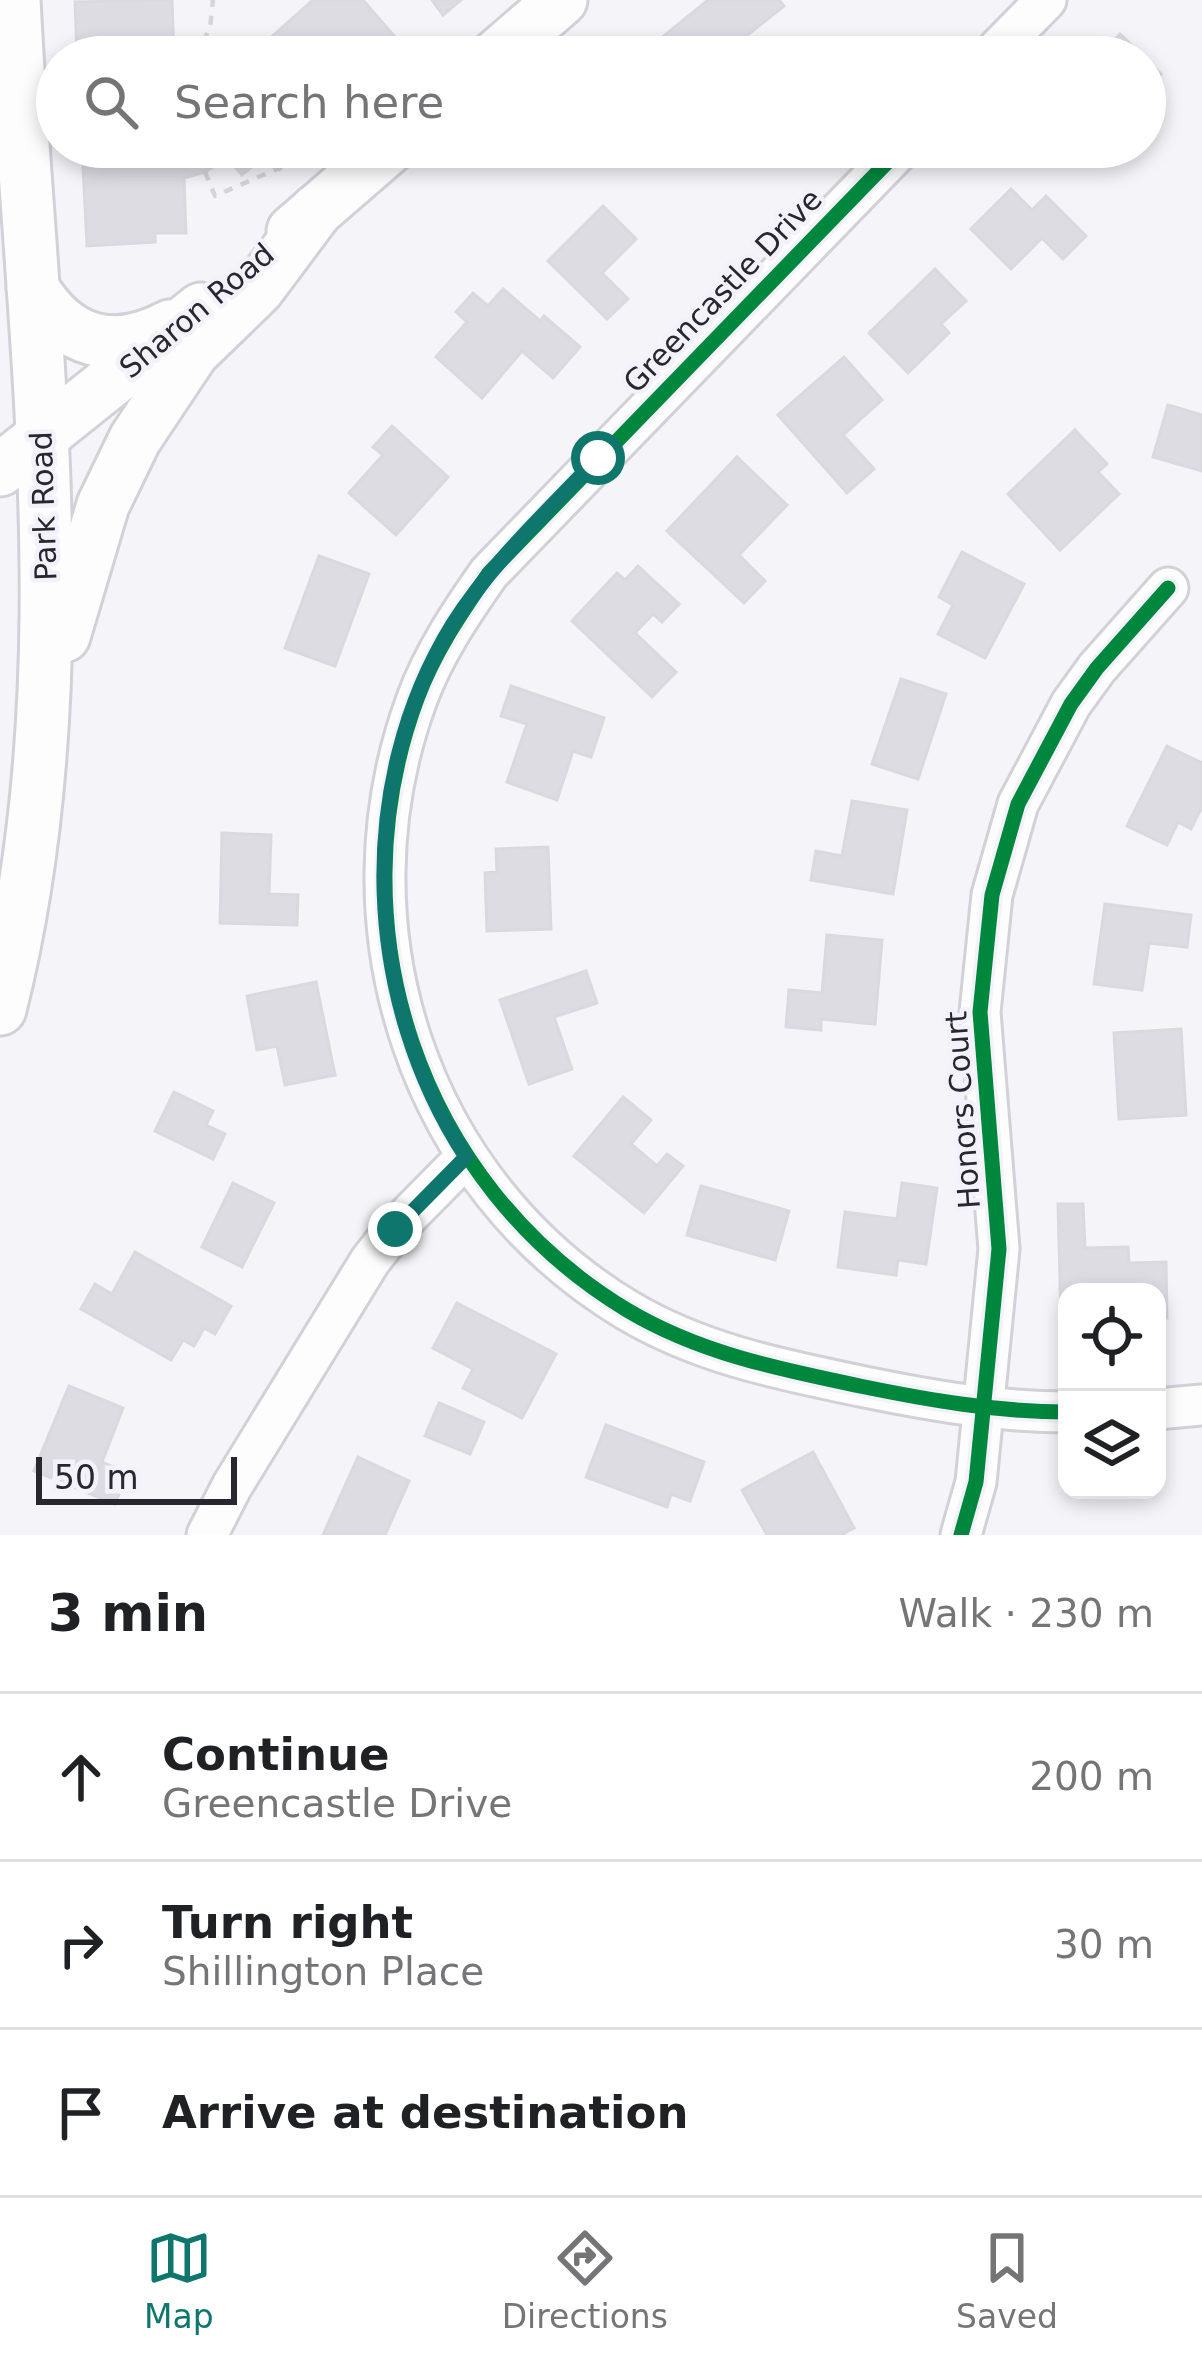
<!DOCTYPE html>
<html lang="en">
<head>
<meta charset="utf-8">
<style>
	body { margin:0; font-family:"DejaVu Sans",sans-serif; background:#f6f6f6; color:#202124 }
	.controls { position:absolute; right:36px; bottom:36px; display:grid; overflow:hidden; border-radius:24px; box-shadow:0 6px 18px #0003 }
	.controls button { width:108px; height:108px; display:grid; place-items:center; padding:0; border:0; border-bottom:3px solid #e0e0e0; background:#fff; color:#202124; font:60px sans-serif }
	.scale { position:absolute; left:36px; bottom:30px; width:201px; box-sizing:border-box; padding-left:12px; border:6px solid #28262f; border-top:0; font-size:33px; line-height:42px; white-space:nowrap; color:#28262f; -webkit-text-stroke:9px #f3f2fb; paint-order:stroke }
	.stop { position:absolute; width:36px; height:36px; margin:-27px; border:9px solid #0f766e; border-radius:50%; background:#fff }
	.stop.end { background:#0f766e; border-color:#fff; box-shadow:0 3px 12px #0008 }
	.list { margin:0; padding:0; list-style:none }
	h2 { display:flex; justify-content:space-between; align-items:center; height:156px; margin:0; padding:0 48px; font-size:51px }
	h2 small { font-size:39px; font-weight:400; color:#757577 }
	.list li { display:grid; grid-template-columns:78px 1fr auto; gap:36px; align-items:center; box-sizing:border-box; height:168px; padding:0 48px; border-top:3px solid #e0e0e0 }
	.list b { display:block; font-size:45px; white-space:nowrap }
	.list p { margin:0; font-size:39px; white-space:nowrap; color:#757577 }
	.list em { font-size:39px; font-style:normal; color:#757577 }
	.icon { flex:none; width:66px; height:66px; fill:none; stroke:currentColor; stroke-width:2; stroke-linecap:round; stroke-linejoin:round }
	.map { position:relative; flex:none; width:1202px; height:1535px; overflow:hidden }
	.search { position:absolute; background:#fff; box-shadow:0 6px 18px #0003; left:36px; right:36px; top:36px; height:132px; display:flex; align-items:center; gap:30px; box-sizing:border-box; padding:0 42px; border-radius:66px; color:#757577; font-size:45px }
	.sheet { height:660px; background:#fff }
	nav { display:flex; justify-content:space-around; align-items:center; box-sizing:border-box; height:168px; border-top:3px solid #e0e0e0; background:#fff; font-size:33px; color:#757577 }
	nav a { display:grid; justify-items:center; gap:6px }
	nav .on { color:#0f766e }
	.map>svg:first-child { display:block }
	.building { fill:#dddce3; stroke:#dad9e0; stroke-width:3 }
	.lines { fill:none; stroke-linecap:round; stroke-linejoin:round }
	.minor-casing { stroke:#d2d1d8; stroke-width:45 }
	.major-casing { stroke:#d2d1d8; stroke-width:57 }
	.path { stroke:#d5d4d6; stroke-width:4.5; stroke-dasharray:9 9; stroke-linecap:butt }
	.minor { stroke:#fdfdfe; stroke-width:39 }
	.major { stroke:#fdfdfe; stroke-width:51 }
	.cycleway-casing { stroke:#f3f2fb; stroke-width:22 }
	.cycleway { stroke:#00873e; stroke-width:15 }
	.route { stroke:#0f766e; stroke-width:15 }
	.labels { text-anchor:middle; stroke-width:9; stroke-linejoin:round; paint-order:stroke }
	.street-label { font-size:30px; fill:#28262f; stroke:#f3f2fb }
</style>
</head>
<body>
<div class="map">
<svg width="1202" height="1535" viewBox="0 0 1202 1535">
	<rect width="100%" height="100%" fill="#f4f4f9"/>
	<g class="building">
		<polygon points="172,0 174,57 77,57 75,2"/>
		<polygon points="313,0 363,0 401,44 389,54 392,57 249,57"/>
		<polygon points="432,0 461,0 443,15"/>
		<polygon points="708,0 779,0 784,6 720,57 665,57 654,44"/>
		<polygon points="1120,34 1144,57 1098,57"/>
		<polygon points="1145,58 1161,74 1145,91"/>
		<polygon points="82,147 276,147 242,175 227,158 205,172 184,178 186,233 155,233 155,242 87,246"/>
		<polygon points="1011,189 1032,210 1046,196 1086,236 1063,259 1042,238 1011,269 971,229"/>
		<polygon points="603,206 636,239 602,273 628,299 607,319 548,261"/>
		<polygon points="935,269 966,301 941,324 949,333 908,373 869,333"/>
		<polygon points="503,289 540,321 544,316 580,347 553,378 522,351 482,398 436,357 467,322 456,312 473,293 488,306"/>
		<polygon points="844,357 882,400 843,435 874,469 847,493 778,415"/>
		<polygon points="1168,405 1202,415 1202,471 1153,457"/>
		<polygon points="392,426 448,477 396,535 349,493 383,455 373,447"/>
		<polygon points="1075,430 1107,464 1098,472 1119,494 1060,550 1008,494"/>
		<polygon points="737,457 787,505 739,555 765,581 744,603 667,531"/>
		<polygon points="962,552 1024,584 985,658 938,634 953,605 939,597"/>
		<polygon points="319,556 369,574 335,666 285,648"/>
		<polygon points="638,566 679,604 662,622 653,614 635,633 676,672 652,697 572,621 617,573 625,580"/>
		<polygon points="901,679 946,694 918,779 872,764"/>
		<polygon points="511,686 604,718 591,757 573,751 557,800 507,782 527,724 501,716"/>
		<polygon points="1167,746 1202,763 1202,807 1191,829 1178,822 1167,845 1127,826"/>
		<polygon points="852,801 907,810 893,894 811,880 816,851 842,856"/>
		<polygon points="222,833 271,835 269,894 298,895 297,925 220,923"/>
		<polygon points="548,847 551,929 487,931 485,873 497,872 496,849"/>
		<polygon points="1105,904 1191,915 1187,947 1149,943 1142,990 1094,984"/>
		<polygon points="827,935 882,940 875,1024 821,1019 821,1030 786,1027 789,990 822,993"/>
		<polygon points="586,971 597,1003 554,1017 572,1069 529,1084 500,1000"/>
		<polygon points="316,982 335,1075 285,1085 277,1046 257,1050 247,996"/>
		<polygon points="1181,1029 1186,1115 1119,1119 1114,1033"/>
		<polygon points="174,1092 213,1111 206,1125 225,1134 213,1159 155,1131"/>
		<polygon points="623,1097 651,1120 631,1144 657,1166 667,1154 683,1166 644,1213 574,1156"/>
		<polygon points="233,1183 274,1203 242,1267 202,1247"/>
		<polygon points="902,1183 937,1188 926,1264 898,1260 896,1275 838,1267 845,1212 897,1219"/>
		<polygon points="701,1186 789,1211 775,1260 687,1235"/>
		<polygon points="1058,1204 1083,1204 1085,1248 1128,1247 1129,1263 1166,1262 1167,1318 1157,1318 1157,1292 1067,1292 1067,1320 1061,1320"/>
		<polygon points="135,1252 231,1306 215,1334 204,1328 194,1346 183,1340 171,1360 81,1309 95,1284 112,1294"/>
		<polygon points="457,1303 556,1354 522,1418 463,1388 473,1369 433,1348"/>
		<polygon points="69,1386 123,1408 102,1462 127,1473 115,1504 34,1471"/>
		<polygon points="439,1403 484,1422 470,1454 425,1436"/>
		<polygon points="606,1425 704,1462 690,1501 671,1494 667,1507 586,1477"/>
		<polygon points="813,1452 854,1528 841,1535 767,1535 742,1490"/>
		<polygon points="358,1457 409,1481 385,1535 323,1535"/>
	</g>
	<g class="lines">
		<defs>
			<g id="minor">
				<polyline points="990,57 1046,0"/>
				<path d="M902,147l-413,426c-28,40 -55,80 -72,126 -84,227 1,485 210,611 72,43 151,59 233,76 68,14 137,26 207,26"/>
				<polyline points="1157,1409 1202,1405"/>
				<polyline points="207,1535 232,1486 370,1261 395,1229 466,1157"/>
				<polyline points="961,1535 976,1482 999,1249 980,1012 992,895 1018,804 1071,704 1097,668 1168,588"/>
			</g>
			<g id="major">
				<polyline points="495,57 561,0"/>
				<polyline points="293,231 390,147"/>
				<path d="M33,288c33,55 80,68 137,38"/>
				<polyline points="0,470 201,309"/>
				<polyline points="64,636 103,505 135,439 193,352 258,289 317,210"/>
				<path d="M0,1009c84,-331 31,-673 14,-1009"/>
			</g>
		</defs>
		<use href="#minor" class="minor-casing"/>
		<use href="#major" class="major-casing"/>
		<g class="path">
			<polyline points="195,57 210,28 213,0"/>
			<polyline points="205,172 215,196 279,168 283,173"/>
		</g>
		<use href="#minor" class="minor"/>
		<use href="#major" class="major"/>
		<defs>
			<g id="cycleway">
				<path d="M902,147l-413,426c-28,40 -55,80 -72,126 -84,227 1,485 210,611 72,43 151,59 233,76 68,14 137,26 207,26"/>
				<polyline points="961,1535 976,1482 999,1249 980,1012 992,895 1018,804 1071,704 1097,668 1168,588"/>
			</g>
		</defs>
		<use href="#cycleway" class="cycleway-casing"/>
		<use href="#cycleway" class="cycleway"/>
	</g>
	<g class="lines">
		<path class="route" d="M395,1229l71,-72c-102,-156 -112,-373 -13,-533 39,-62 95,-113 145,-166"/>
	</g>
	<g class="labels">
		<g class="street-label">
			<text transform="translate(723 291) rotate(-46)" y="10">Greencastle Drive</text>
			<text transform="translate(197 311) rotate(-40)" y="10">Sharon Road</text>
			<text transform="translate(44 506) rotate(-92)" y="10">Park Road</text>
			<text transform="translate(963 1110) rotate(-94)" y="10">Honors Court</text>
		</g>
	</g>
</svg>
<div class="controls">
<button><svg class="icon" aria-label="locate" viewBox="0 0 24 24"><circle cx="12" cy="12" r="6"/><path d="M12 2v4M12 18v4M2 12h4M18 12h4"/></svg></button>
<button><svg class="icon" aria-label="layers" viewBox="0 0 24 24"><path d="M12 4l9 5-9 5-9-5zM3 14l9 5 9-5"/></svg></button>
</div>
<div class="scale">50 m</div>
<div class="stop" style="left:598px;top:458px"></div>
<div class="stop end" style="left:395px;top:1229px"></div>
<div class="search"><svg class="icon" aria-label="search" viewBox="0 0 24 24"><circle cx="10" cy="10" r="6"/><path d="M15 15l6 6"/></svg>Search here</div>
</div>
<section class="sheet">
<h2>3 min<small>Walk · 230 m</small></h2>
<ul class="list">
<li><svg class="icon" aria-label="ahead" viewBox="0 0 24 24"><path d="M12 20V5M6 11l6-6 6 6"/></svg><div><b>Continue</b><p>Greencastle Drive</p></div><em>200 m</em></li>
<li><svg class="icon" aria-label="right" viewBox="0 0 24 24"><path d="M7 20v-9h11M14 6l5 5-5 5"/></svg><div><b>Turn right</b><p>Shillington Place</p></div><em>30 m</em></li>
<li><svg class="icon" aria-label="arrive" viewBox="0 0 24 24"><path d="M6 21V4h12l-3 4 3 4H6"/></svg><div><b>Arrive at destination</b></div></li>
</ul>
</section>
<nav>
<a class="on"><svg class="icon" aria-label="map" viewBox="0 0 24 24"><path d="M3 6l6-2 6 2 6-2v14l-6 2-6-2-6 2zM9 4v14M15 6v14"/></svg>Map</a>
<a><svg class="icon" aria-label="directions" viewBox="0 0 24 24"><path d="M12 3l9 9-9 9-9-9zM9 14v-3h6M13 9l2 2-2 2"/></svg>Directions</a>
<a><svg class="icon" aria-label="saved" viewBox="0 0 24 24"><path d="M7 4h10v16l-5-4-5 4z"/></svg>Saved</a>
</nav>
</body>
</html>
